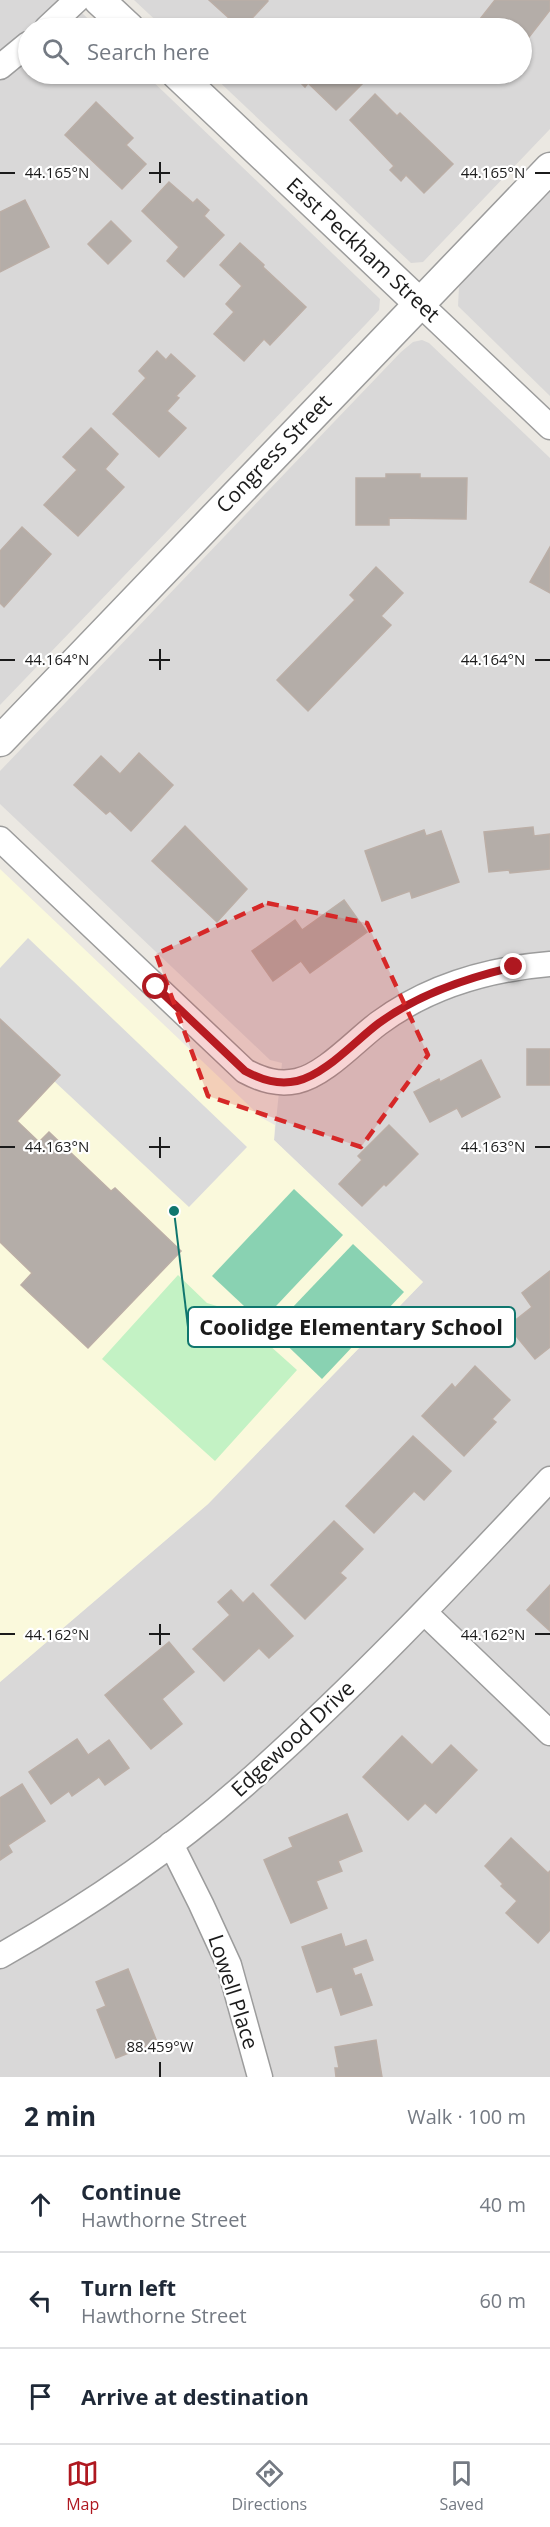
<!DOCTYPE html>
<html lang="en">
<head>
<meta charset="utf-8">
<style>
	body { margin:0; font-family:"Open Sans",sans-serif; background:#f6f6f7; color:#1f2937 }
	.stop { position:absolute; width:18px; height:18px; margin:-14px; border:4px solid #af1820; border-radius:50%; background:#fff }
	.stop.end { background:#af1820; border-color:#fff; box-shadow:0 2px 6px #0008 }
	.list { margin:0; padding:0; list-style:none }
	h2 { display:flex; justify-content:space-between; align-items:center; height:78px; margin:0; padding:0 24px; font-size:26px }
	h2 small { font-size:20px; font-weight:400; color:#747a83 }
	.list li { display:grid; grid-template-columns:39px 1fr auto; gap:18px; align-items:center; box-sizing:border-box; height:96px; padding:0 24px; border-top:2px solid #e0e1e3 }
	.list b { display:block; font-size:22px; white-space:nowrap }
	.list p { margin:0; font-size:20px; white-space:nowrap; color:#747a83 }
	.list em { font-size:20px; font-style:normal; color:#747a83 }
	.icon { flex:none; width:33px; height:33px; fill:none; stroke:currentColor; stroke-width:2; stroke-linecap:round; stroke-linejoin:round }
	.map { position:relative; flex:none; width:550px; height:2077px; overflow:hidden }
	.search { position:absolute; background:#fff; box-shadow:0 2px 4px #0004; left:18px; right:18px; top:18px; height:66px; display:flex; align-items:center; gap:15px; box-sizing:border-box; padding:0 21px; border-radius:33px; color:#747a83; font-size:22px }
	.sheet { height:366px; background:#fff }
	nav { display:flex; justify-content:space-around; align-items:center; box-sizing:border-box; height:84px; border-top:2px solid #e0e1e3; background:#fff; font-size:16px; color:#747a83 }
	nav a { display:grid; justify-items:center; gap:3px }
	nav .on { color:#af1820 }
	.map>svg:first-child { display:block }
	.residential { fill:#d9d8d8 }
	.education { fill:#faf9dc }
	.park { fill:#c3f2c4 }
	.pitch { fill:#89d2b2 }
	.parking { fill:#dbdbdb }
	.building { fill:#b4ada8; stroke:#bbaea6; stroke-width:1.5 }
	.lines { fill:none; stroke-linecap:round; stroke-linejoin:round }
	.minor-casing { stroke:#9c9c9c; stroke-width:27 }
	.tertiary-casing { stroke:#9c9c9c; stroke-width:33 }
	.minor { stroke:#fff; stroke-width:24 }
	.tertiary { stroke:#fff; stroke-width:30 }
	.route { stroke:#af1820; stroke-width:8 }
	.marked { fill:#d62828; fill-opacity:0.2; stroke:#d62828; stroke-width:4.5; stroke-dasharray:12 8; stroke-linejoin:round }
	.ticks { fill:none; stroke:#1b1b1b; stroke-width:2 }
	.labels { text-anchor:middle; stroke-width:4.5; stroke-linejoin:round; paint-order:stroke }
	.street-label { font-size:21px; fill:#1b1b1b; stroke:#fff }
	.ticks-label { font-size:15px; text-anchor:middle; fill:#1b1b1b; stroke:#fff; stroke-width:4.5; stroke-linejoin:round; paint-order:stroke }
	.leader { fill:none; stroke:#0f766e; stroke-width:2 }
	.callout-dot { fill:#0f766e; stroke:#fff; stroke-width:2 }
	.callout { fill:#fff; stroke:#0f766e; stroke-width:2 }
	.callout-label { font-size:22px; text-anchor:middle; font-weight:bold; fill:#1b1b1b }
</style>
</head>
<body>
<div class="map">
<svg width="550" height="2077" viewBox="0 0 550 2077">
	<rect width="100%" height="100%" fill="#ebe8e2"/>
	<g class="residential">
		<polygon points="0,0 68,0 98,28 28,28 28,74 145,74 380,299 379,310 366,324 0,705"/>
		<polygon points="134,0 550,0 550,129 423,262 411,263 211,74 522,74 522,28 164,28"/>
		<polygon points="550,181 550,396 458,306 459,287"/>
		<polygon points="422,340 429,343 550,458 550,2077 0,2077 0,1682 208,1504 423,1282 274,1140 282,1063 270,1060 0,804 0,771 401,352 413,342"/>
	</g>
	<polygon class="education" points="0,869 262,1118 275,1125 274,1140 423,1282 208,1504 0,1682"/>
	<polygon class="park" points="178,1275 207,1303 230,1310 297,1370 215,1461 102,1359"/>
	<g class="pitch">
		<polygon points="294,1189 343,1235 261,1322 212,1276"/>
		<polygon points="353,1244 404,1292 322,1379 271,1330"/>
	</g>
	<polygon class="parking" points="28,938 247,1147 189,1207 54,1081 60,1075 0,1019 0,968"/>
	<g class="building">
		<polygon points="209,0 266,0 268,1 243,28 240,28"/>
		<polygon points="495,0 550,0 550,10 522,46 522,28 473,28"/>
		<polygon points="292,74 363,74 368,78 336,110 308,83 305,87"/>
		<polygon points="484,74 500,74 494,81"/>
		<polygon points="375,94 397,116 400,113 453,164 424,193 406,175 401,181 390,170 394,166 350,120"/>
		<polygon points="96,102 133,138 126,145 146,164 122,189 65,135"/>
		<polygon points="169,182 193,203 197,199 209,210 204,216 224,235 184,277 167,261 179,247 142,211"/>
		<polygon points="25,200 49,247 0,272 0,212"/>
		<polygon points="111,221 131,241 108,264 88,244"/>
		<polygon points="240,243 264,265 263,267 306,307 270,345 264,339 244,361 214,334 234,312 226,304 242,286 220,265"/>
		<polygon points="157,351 166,360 171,354 195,376 176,396 179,398 167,411 186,428 159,457 113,414 146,378 139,371"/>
		<polygon points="91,428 118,454 105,469 124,487 78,536 44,505 77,470 63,457"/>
		<polygon points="386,474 420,474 420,478 467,478 466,519 389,518 389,525 356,525 356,478 386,478"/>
		<polygon points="22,527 51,554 4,607 0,603 0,551"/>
		<polygon points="550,547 550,593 530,582"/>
		<polygon points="376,567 403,593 381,616 391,625 308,711 277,680 355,600 350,595"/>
		<polygon points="139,753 173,785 131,831 110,811 106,814 74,785 101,756 120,774"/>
		<polygon points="185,826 247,889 217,922 152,861"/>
		<polygon points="533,827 534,836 550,834 550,869 510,873 509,870 489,872 484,832"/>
		<polygon points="424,830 426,836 441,831 459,882 412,898 410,891 382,901 365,851"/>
		<polygon points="344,900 367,932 310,973 301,961 273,981 252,951 295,920 302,930"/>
		<polygon points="0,1019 60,1075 17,1121 39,1142 49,1132 111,1191 115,1188 181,1251 88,1348 21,1285 32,1273 0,1242"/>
		<rect x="527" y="1049" width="23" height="36"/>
		<polygon points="481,1060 500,1097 462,1117 457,1108 430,1122 414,1092 439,1079 440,1082"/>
		<polygon points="389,1125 418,1154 386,1186 384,1184 362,1206 339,1184 362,1160 358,1156"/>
		<polygon points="550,1271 550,1347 535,1359 508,1326 532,1307 522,1293"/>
		<polygon points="475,1366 510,1400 492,1419 496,1422 464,1456 422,1416 452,1384 455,1388"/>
		<polygon points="413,1436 451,1471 424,1500 414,1491 374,1533 346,1506"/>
		<polygon points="334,1521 363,1549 340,1573 346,1578 305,1619 271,1585"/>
		<polygon points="550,1585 550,1631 527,1610"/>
		<polygon points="231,1590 243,1603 253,1593 293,1636 269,1658 259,1648 224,1681 193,1649 230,1615 218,1602"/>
		<polygon points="169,1642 194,1672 162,1699 182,1724 151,1749 105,1695"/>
		<polygon points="402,1736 432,1765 451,1745 477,1770 436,1813 425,1803 408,1820 363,1777"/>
		<polygon points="77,1739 88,1755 109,1740 129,1768 105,1785 99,1777 72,1796 69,1791 51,1804 29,1772"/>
		<polygon points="22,1784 45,1821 8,1845 12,1852 0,1860 0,1798"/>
		<polygon points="347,1814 362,1851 338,1861 342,1871 316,1881 327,1908 291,1923 264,1860 293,1847 289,1838"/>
		<polygon points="511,1838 548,1873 550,1871 550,1930 538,1943 506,1913 517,1901 501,1886 503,1884 485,1866"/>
		<polygon points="341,1934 345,1947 366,1940 373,1960 352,1968 355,1976 361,1974 372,2005 341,2015 332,1987 317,1992 302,1947"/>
		<polygon points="128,1969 157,2042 116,2058 97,2010 106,2006 96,1982"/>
		<polygon points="376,2040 382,2077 336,2077 335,2068 339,2068 335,2047"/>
	</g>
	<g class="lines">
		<defs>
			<g id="minor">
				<polyline points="47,28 77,0"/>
				<polyline points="0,67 28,44"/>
				<polyline points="419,303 550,427"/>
				<path d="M0,839l245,232c17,9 33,14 52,10 28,-6 59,-41 82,-58 50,-37 110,-54 171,-59"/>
				<polyline points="425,1613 550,1733"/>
				<polyline points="171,1844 201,1904 229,1965 260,2077"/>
				<path d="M0,1956c85,-48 169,-105 242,-169 109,-96 209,-202 308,-308"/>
			</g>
			<g id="tertiary">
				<polyline points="99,0 129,28"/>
				<polyline points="177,74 419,303"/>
				<polyline points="0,741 550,168"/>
			</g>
		</defs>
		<use href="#minor" class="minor-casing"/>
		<use href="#tertiary" class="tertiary-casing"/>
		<use href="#minor" class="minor"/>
		<use href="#tertiary" class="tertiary"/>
	</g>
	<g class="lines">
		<path class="route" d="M156,987l89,84c17,9 33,14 52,10 28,-6 59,-41 82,-58 40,-29 87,-45 135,-56"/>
	</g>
	<path class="marked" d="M267,903l100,20 61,132 -67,92 -153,-51 -52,-142z"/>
	<path class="ticks" d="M160,162v21M0,173h15M149,173h21M535,173h15M160,649v21M0,660h15M149,660h21M535,660h15M160,1137v21M0,1147h15M149,1147h21M535,1147h15M160,1624v21M0,1634h15M149,1634h21M535,1634h15M160,2062v15"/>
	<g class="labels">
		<g class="street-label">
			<text transform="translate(363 250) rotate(43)" y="7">East Peckham Street</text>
			<text transform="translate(274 454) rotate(-46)" y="7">Congress Street</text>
			<text transform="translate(293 1739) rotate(-43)" y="7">Edgewood Drive</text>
			<text transform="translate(233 1992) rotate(72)" y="7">Lowell Place</text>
		</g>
	</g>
	<g class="ticks-label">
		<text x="57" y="178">44.165°N</text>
		<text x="493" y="178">44.165°N</text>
		<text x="57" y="665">44.164°N</text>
		<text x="493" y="665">44.164°N</text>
		<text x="57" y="1152">44.163°N</text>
		<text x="493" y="1152">44.163°N</text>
		<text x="57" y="1640">44.162°N</text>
		<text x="493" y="1640">44.162°N</text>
		<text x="160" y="2052">88.459°W</text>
	</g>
	<path class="leader" d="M174 1211L188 1327"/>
	<circle class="callout-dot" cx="174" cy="1211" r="6"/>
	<rect class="callout" x="188" y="1307" width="327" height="40" rx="6"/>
	<g class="callout-label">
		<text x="351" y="1335">Coolidge Elementary School</text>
	</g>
</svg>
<div class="stop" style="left:156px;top:987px"></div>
<div class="stop end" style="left:514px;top:967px"></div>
<div class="search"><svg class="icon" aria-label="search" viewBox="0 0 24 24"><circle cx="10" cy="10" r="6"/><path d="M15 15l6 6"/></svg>Search here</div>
</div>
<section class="sheet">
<h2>2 min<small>Walk · 100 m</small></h2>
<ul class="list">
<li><svg class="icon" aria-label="ahead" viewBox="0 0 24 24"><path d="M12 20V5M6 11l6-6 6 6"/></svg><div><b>Continue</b><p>Hawthorne Street</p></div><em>40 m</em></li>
<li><svg class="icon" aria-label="left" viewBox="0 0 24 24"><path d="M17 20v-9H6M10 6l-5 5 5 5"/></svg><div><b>Turn left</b><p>Hawthorne Street</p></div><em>60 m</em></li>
<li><svg class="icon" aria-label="arrive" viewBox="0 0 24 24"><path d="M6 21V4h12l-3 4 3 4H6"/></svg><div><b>Arrive at destination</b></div></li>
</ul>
</section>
<nav>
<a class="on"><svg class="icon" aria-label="map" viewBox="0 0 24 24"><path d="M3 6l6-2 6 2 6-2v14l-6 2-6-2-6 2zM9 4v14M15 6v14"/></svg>Map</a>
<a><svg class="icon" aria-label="directions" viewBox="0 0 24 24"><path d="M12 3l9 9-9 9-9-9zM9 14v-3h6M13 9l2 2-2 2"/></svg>Directions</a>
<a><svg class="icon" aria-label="saved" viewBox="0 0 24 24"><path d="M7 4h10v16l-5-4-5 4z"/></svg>Saved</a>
</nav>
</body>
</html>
